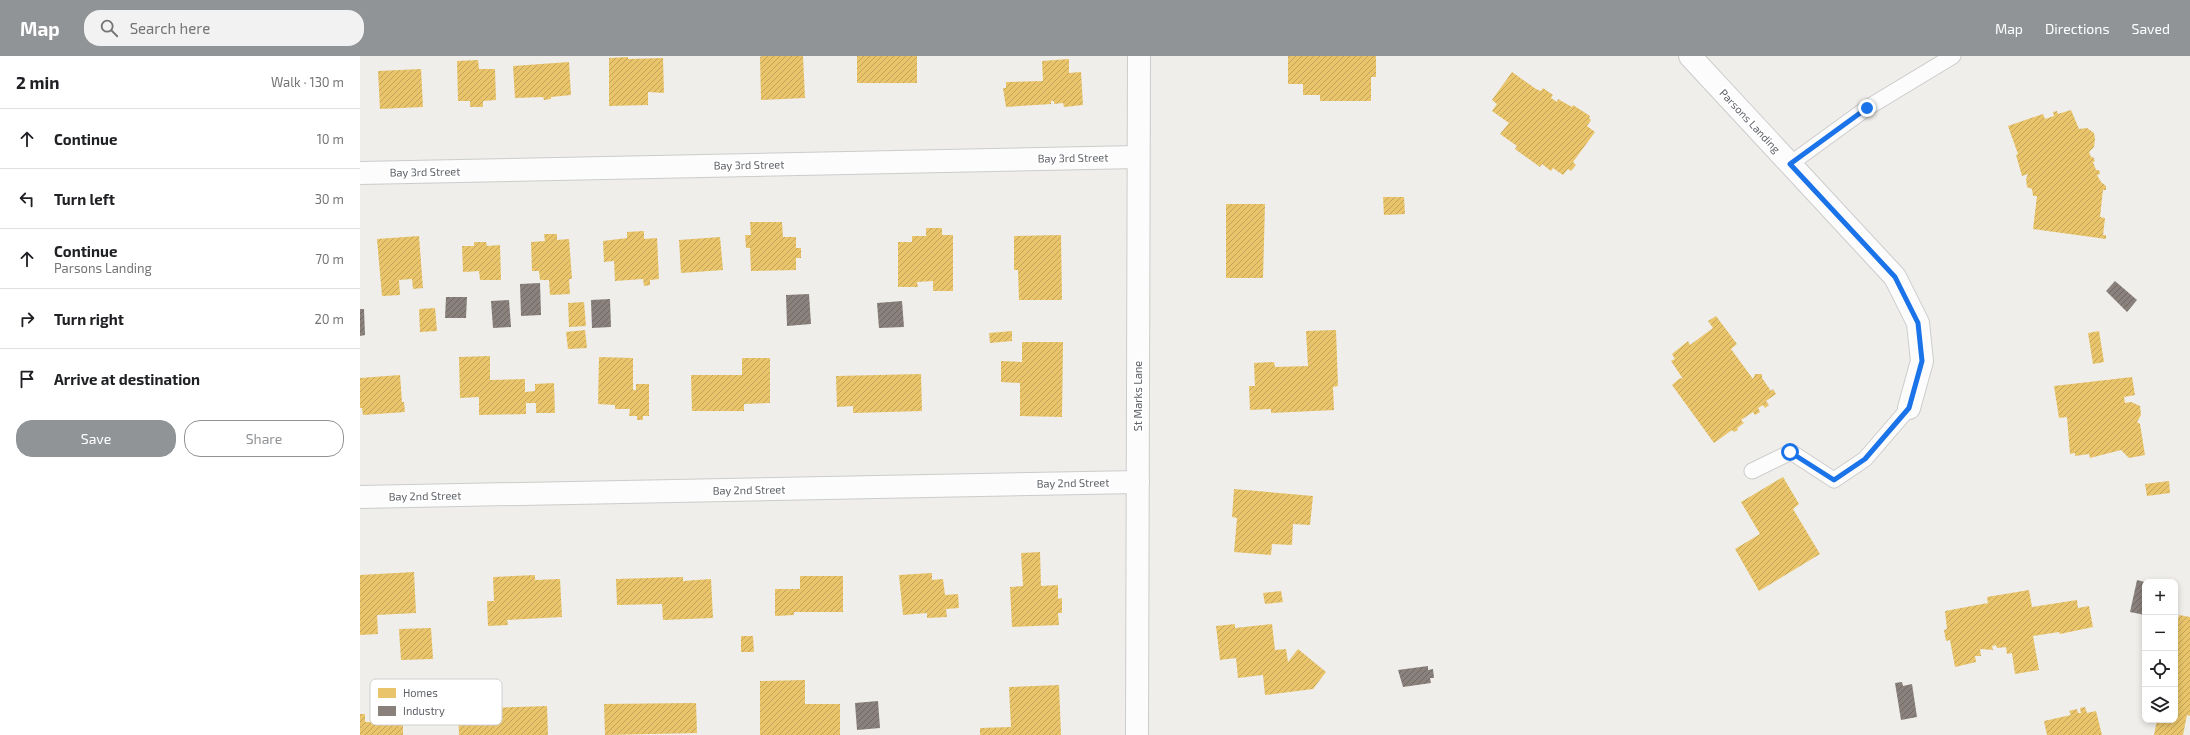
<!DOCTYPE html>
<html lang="en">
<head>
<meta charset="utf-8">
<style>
	body { margin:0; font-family:"Exo 2",sans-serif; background:#f2f2f2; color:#202124 }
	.controls { position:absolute; right:12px; bottom:12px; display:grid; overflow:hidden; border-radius:8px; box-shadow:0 2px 6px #0003 }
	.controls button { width:36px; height:36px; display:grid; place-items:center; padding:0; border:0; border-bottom:1px solid #e0e0e0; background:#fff; color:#202124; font:20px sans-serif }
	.stop { position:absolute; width:12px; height:12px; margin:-9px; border:3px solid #1a73e8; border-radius:50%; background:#fff }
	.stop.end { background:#1a73e8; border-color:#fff; box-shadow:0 1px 4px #0008 }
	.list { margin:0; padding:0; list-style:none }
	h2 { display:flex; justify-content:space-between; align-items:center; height:52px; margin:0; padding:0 16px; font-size:17px }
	h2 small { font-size:13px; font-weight:400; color:#757577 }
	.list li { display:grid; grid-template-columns:26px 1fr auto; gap:12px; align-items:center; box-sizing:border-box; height:60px; padding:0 16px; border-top:1px solid #e0e0e0 }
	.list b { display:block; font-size:15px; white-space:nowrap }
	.list p { margin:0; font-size:13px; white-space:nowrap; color:#757577 }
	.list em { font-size:13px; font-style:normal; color:#757577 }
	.actions { display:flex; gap:8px; padding:12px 16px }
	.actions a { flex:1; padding:9px 0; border:1px solid #919496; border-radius:16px; text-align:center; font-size:14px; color:#919496 }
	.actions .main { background:#919496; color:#fff }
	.icon { flex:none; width:22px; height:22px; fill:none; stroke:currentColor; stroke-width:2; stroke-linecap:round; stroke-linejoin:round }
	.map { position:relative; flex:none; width:1830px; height:679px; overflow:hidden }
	header { display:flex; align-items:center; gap:24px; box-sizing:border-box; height:56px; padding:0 20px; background:#919496; color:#fff }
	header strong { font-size:19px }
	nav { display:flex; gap:22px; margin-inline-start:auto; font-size:14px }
	.search { width:280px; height:36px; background:#f2f2f2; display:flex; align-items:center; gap:10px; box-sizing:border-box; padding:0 14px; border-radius:16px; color:#757577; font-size:15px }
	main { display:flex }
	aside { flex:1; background:#fff }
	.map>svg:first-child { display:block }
	.homes { fill:url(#homes-hatch) }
	.industry { fill:url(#industry-hatch) }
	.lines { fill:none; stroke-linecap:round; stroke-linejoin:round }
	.service-casing { stroke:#cbcccc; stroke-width:17 }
	.minor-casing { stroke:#cbcccc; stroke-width:24 }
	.service { stroke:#fdfcfc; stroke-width:15 }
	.minor { stroke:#fdfcfc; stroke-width:22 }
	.route { stroke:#1a73e8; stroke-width:5 }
	.labels { text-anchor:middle; stroke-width:4; stroke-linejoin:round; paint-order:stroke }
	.street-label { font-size:11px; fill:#5f6368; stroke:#fff }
	.key { fill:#fff; stroke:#cfd0d2; stroke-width:1 }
	.key-label { font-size:11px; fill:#5f6368 }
</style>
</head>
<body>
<header>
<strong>Map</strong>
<div class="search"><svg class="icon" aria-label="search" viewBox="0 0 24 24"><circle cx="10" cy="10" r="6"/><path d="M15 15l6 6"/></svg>Search here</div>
<nav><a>Map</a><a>Directions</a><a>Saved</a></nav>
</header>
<main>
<aside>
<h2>2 min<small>Walk · 130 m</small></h2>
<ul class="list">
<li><svg class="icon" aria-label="ahead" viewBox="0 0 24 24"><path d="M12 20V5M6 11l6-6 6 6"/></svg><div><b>Continue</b></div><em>10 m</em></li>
<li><svg class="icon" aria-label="left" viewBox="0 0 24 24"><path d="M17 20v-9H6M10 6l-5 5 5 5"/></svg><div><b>Turn left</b></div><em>30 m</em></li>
<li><svg class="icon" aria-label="ahead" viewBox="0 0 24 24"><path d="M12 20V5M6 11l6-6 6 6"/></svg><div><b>Continue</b><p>Parsons Landing</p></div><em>70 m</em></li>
<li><svg class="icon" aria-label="right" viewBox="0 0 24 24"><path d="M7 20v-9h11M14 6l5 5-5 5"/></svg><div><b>Turn right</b></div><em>20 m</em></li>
<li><svg class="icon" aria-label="arrive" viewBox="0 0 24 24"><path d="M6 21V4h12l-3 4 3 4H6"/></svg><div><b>Arrive at destination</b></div></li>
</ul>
<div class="actions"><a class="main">Save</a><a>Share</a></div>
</aside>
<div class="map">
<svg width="1830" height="679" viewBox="0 0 1830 679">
	<defs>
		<pattern id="homes-hatch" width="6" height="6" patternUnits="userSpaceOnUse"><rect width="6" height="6" fill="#e9c46a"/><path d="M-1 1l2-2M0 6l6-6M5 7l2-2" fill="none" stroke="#c0a35b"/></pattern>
		<pattern id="industry-hatch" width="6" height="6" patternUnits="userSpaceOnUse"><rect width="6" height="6" fill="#8a817c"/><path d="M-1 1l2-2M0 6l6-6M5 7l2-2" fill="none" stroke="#6e6865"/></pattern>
	</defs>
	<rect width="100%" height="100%" fill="#efeeea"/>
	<g class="homes">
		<polygon points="402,0 443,0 445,42 401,44 400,1"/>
		<rect x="497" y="0" width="60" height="27"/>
		<polygon points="928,0 1016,0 1016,21 1011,21 1011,45 960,45 960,39 943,39 943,28 928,28"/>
		<polygon points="268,1 268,3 303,2 304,37 288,36 288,49 249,50 249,2"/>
		<polygon points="709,3 709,17 721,16 723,49 704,51 703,47 694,48 694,45 691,45 691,48 646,51 643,32 646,32 646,26 683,25 682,5"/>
		<polygon points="118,4 119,13 135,13 136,44 123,45 123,51 110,51 110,45 98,45 97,5"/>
		<polygon points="209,6 211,39 191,41 191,43 184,44 183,41 155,42 153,10"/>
		<polygon points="61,13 63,51 20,53 18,15"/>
		<polygon points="1152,16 1176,33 1181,35 1183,32 1193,39 1191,42 1197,46 1198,43 1212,51 1213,49 1230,60 1229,62 1231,64 1227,70 1235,76 1213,106 1216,109 1211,115 1208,113 1203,119 1193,112 1191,115 1182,108 1180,111 1155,93 1157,90 1140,78 1149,67 1132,55 1137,48 1132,44"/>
		<polygon points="1711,54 1719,73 1727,72 1734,77 1735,83 1734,91 1729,96 1731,101 1733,101 1735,105 1733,106 1736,114 1739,114 1740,118 1737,119 1741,126 1746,130 1746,134 1743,134 1740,161 1745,162 1743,179 1746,179 1746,183 1673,173 1677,140 1673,140 1672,133 1667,131 1666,123 1668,118 1662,120 1656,99 1658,98 1648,70 1683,58 1685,63 1694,60 1693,56 1697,55 1698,58"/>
		<polygon points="1023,141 1044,141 1045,158 1024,159"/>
		<polygon points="866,148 905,148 903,222 866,222"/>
		<polygon points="390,166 422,166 423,181 436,181 436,192 441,192 441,202 436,202 436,214 391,215 390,192 386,192 385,179 391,179"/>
		<polygon points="566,172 582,172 582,179 593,179 593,235 573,235 573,225 557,226 558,231 538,231 538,186 552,186 552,180 566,180"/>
		<polygon points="284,175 284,183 297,182 299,223 290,224 290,229 284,230 283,223 255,225 254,205 244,206 243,185 267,182 267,176"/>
		<polygon points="184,178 197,178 197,184 209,183 212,223 209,223 210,238 190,239 189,224 180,224 179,215 172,215 171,186 185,185"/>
		<polygon points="701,179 702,244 659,244 658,214 654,214 654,180"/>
		<polygon points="59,180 63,232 53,233 52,223 39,224 40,239 22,240 17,183"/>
		<polygon points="360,181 363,214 321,217 319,184"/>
		<polygon points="114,186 126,186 127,190 140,189 141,224 120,224 119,215 103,216 102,190 114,190"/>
		<polygon points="224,246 226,270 209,271 208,247"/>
		<polygon points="75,252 77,275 60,276 59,253"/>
		<polygon points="1356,260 1377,288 1371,293 1393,323 1395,318 1402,318 1402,322 1411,335 1413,333 1416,338 1406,345 1409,349 1405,352 1403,349 1398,352 1400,356 1395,359 1393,356 1381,364 1384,367 1377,372 1378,374 1374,376 1372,374 1354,387 1312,329 1320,322 1323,323 1311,305 1315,303 1312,298 1328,285 1330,289 1353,272 1348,265"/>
		<polygon points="225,274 227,292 208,293 206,276"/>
		<polygon points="976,274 978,330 973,331 974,354 911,357 911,353 890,354 889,330 895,330 894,307 914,306 915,311 948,310 946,275"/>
		<polygon points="652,275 652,285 630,287 629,277"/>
		<polygon points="1739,275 1744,306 1733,308 1728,277"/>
		<polygon points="662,286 703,286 702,361 660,360 660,327 641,326 641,305 662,306"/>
		<polygon points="130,300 130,324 165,323 165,336 175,335 175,328 194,327 195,357 176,357 176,347 166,347 166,358 119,359 119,341 100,342 99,301"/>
		<polygon points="239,301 273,302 273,334 276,334 276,328 289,328 289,360 283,360 283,364 277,364 277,360 269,360 270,353 255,353 255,349 238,348"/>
		<polygon points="382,302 410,302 410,347 384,348 384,355 332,355 331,319 382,319"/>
		<polygon points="561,318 562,355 493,357 493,350 477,351 476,320"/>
		<polygon points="40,319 42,346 44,346 45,356 3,359 2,352 0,352 0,322"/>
		<polygon points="1772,321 1775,339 1764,341 1765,347 1771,346 1780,350 1781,359 1777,366 1780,368 1785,399 1769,402 1761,394 1730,402 1729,398 1715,400 1715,397 1710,398 1707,361 1699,362 1694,330"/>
		<polygon points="1423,421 1439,448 1433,453 1460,498 1399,535 1375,493 1400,478 1381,446"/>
		<polygon points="1809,425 1810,437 1787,440 1785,428"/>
		<polygon points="874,433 953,440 950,469 933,468 932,489 912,488 911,499 874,496 877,462 872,461"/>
		<polygon points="680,496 681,530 698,529 698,543 702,542 702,557 698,557 699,569 652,571 650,531 663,530 661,497"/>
		<polygon points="54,516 56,557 17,559 18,578 0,579 0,519"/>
		<polygon points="572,517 572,524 583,523 585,539 598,538 599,552 586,553 587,561 567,562 567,557 543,559 539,519"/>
		<polygon points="175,519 175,524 200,523 202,561 147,564 148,569 128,570 127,545 134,545 133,521"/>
		<polygon points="440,520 483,520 483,556 434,556 434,559 415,560 415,533 440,533"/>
		<polygon points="323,521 323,525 351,523 353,562 303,564 302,548 257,549 256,523"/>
		<polygon points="1669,534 1672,551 1717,544 1718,552 1729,550 1733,571 1700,578 1699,576 1673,580 1679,614 1655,618 1652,597 1647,598 1646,591 1637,592 1636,589 1632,590 1633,594 1620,593 1621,600 1615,600 1616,606 1595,611 1590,584 1586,585 1584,574 1587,573 1585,555 1628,547 1627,541"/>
		<polygon points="921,535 923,546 905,548 903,537"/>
		<polygon points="1819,559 1830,561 1830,660 1827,659 1823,679 1794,679 1797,664 1815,664 1815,569 1817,569"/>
		<polygon points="875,568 875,572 912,568 915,594 926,593 928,606 938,593 966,616 953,633 905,639 903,619 878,622 876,602 860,604 856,570"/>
		<polygon points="71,572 73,603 41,604 39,573"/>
		<polygon points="381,580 393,580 394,596 381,596"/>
		<polygon points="445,624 445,648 480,648 480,679 400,679 400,625"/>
		<polygon points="699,629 701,679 620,679 620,672 651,671 649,631"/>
		<polygon points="336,647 337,677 245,679 244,648"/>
		<polygon points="187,650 188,679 99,679 98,653"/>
		<polygon points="1725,651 1727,657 1736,655 1742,679 1687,679 1684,665 1711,659 1709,655 1717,653 1718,657 1721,657 1720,652"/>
		<polygon points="0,658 5,658 5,666 16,666 16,660 43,660 43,679 0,679"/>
	</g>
	<g class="industry">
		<polygon points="1755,225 1777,244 1767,256 1746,235"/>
		<polygon points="180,227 181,259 161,260 160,228"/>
		<polygon points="449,238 451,268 427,270 426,239"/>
		<polygon points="86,241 107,241 106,262 85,262"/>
		<polygon points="250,243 251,271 232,272 231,244"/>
		<polygon points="149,244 151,271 133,272 131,245"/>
		<polygon points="542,245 544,271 519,272 517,247"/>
		<polygon points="0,253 4,253 5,279 0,280"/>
		<polygon points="1777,524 1785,526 1785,559 1770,556"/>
		<polygon points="1068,610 1068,614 1073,613 1074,622 1070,622 1071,627 1043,631 1038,614"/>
		<polygon points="1542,626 1543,630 1552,628 1557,661 1541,664 1535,627"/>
		<polygon points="518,645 520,672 497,674 495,647"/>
	</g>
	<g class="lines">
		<defs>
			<g id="service">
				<polyline points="1430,108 1507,52 1593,0"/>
				<polyline points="1392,415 1431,396 1474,424 1505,403 1549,352"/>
			</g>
			<g id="minor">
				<polyline points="1330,0 1535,221 1558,267 1562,305 1549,352"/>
				<polyline points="0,117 778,101"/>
				<polyline points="0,441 778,426"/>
				<polyline points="777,679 779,0"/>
			</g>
		</defs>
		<use href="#service" class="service-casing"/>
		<use href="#minor" class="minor-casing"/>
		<use href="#service" class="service"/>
		<use href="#minor" class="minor"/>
	</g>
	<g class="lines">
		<polyline class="route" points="1430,396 1474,424 1505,403 1549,352 1562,305 1558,267 1535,221 1430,108 1507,52"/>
	</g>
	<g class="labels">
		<g class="street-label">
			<text transform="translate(1390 65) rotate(47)" y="4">Parsons Landing</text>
			<text transform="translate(713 102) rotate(-1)" y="4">Bay 3rd Street</text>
			<text transform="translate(389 109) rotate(-1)" y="4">Bay 3rd Street</text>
			<text transform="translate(65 116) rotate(-1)" y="4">Bay 3rd Street</text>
			<text transform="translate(778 340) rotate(-90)" y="4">St Marks Lane</text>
			<text transform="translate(713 427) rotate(-1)" y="4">Bay 2nd Street</text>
			<text transform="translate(389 434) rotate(-1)" y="4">Bay 2nd Street</text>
			<text transform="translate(65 440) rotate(-1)" y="4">Bay 2nd Street</text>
		</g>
	</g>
	<rect x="10" y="623" width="132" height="46" rx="6" class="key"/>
	<rect x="18" y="632" width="18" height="10" fill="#e9c46a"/>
	<rect x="18" y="650" width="18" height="10" fill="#8a817c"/>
	<g class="key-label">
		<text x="43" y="641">Homes</text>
		<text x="43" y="659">Industry</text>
	</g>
</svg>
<div class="controls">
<button>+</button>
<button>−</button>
<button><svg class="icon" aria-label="locate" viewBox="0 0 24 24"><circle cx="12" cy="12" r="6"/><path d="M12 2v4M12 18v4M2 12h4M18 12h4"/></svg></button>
<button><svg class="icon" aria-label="layers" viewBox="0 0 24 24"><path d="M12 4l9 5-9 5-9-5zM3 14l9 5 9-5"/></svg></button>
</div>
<div class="stop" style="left:1430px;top:396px"></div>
<div class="stop end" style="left:1507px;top:52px"></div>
</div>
</main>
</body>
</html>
